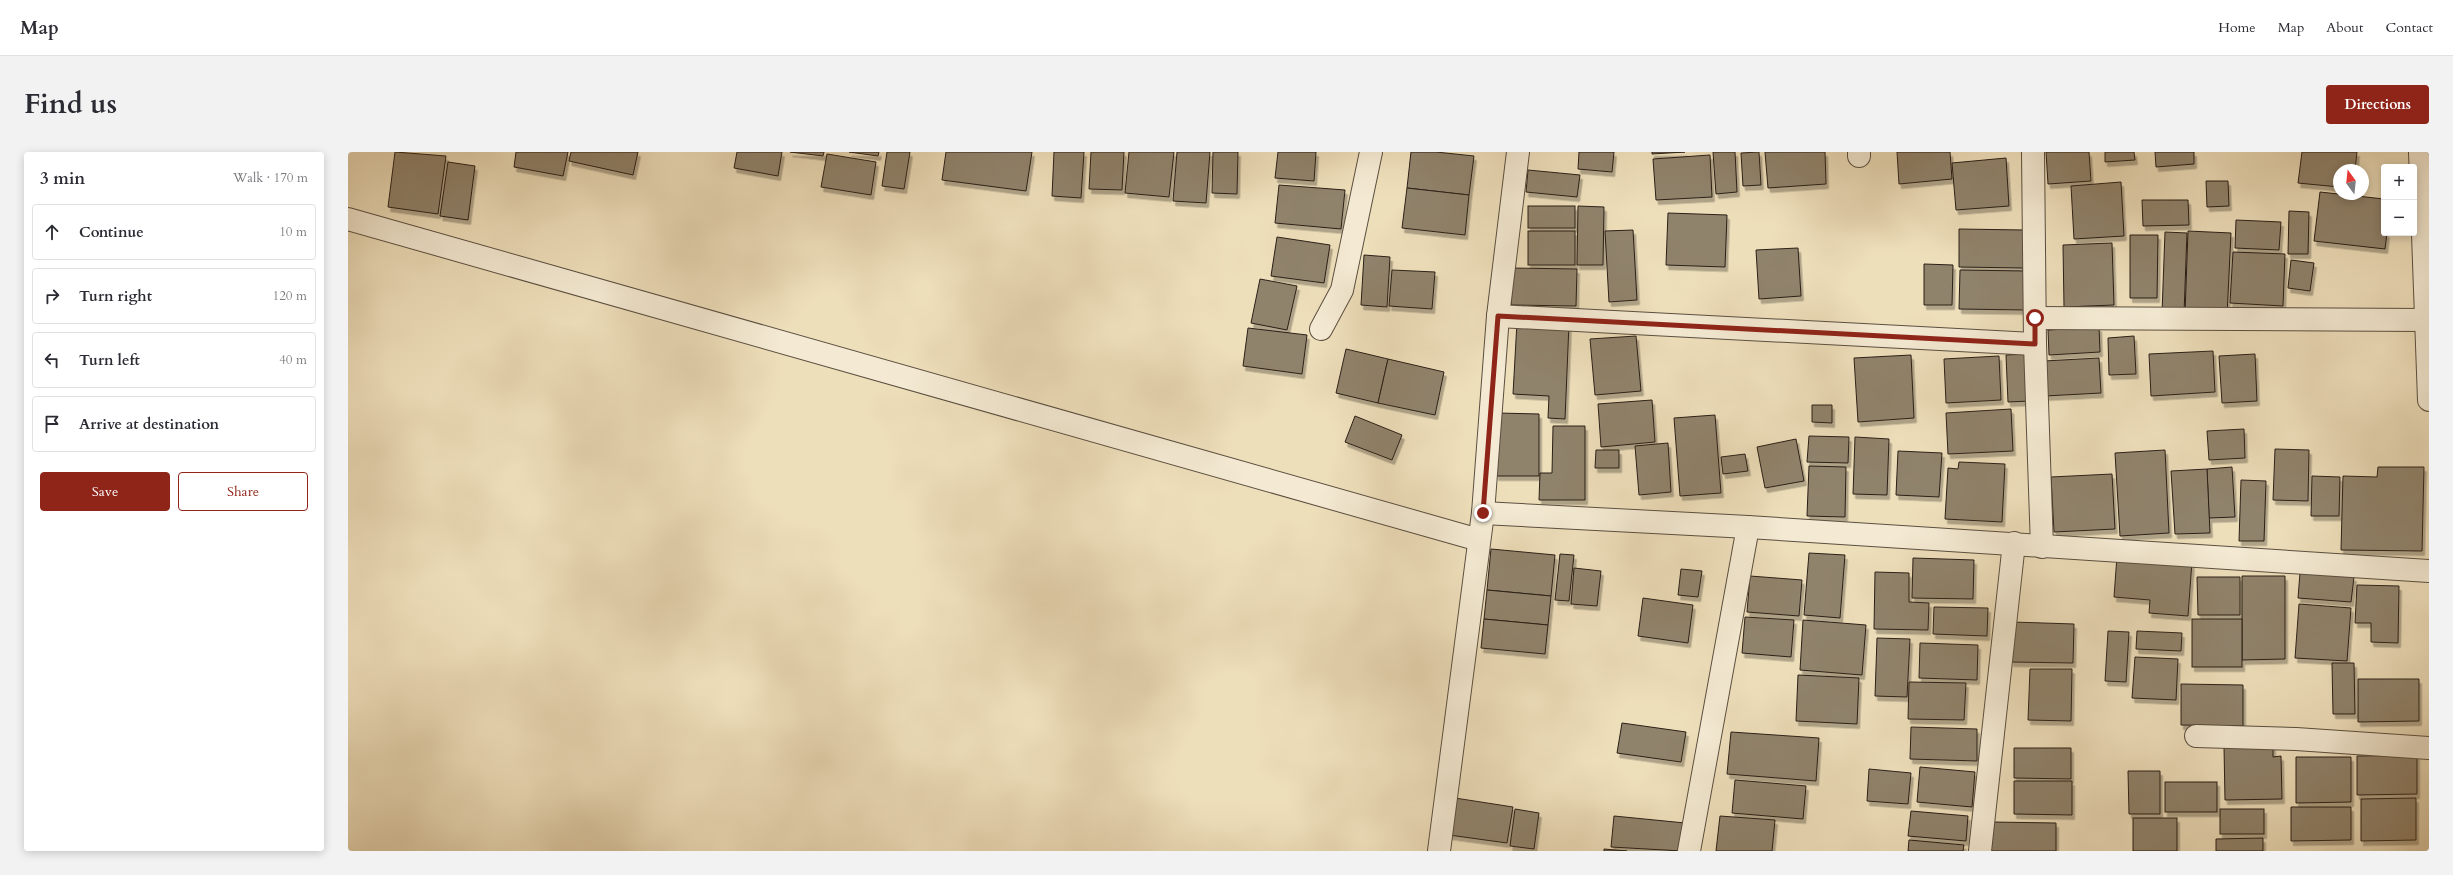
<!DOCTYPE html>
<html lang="en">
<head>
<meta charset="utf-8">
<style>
	body { margin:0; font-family:Cardo,serif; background:#f2f2f3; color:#2b2b33 }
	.controls { position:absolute; right:12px; top:12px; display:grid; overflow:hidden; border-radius:4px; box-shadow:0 2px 10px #0003 }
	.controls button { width:36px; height:36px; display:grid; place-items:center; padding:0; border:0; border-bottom:1px solid #e1e1e2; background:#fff; color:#2b2b33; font:20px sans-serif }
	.compass { position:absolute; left:1985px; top:12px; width:36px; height:36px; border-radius:50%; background:#fff; box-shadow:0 2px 10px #0003; rotate:345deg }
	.stop { position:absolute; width:12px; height:12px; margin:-9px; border:3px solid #8f2418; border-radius:50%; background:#fff }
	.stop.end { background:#8f2418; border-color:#fff; box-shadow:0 1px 4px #0008 }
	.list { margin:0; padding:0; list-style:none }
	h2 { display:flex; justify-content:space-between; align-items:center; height:52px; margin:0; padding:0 16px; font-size:17px }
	h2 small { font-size:13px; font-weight:400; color:#7c7c81 }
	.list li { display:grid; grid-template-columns:26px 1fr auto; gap:12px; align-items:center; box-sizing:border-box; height:56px; margin:0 8px 8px; padding:0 8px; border:1px solid #e1e1e2; border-radius:4px }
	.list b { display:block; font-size:15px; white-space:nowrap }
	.list em { font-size:13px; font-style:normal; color:#7c7c81 }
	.actions { display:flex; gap:8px; padding:12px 16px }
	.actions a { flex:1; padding:9px 0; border:1px solid #8f2418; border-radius:4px; text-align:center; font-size:14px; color:#8f2418 }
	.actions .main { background:#8f2418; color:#fff }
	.icon { flex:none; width:22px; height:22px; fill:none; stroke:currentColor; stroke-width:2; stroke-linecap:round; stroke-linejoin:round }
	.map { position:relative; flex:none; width:2081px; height:699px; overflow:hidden; border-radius:4px }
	header { display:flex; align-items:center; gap:24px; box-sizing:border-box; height:56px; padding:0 20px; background:#fff; border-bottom:1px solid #e1e1e2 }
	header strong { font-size:19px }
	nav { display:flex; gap:22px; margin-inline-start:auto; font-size:14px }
	.intro { display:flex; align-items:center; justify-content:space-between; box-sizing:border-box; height:96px; padding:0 24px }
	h1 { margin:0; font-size:28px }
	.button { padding:10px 18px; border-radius:4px; background:#8f2418; color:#fff; font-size:14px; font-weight:700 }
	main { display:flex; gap:24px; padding:0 24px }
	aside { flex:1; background:#fff; border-radius:4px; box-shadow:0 2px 10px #0003 }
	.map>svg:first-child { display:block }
	.building { fill:#90836c; stroke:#2a1f17; filter:url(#shadow) }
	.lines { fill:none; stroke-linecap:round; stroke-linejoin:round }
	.minor-casing { stroke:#5b4f40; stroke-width:24 }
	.minor { stroke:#f4ead3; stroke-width:22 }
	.route { stroke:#8f2418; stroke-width:5 }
</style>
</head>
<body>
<header>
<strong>Map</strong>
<nav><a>Home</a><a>Map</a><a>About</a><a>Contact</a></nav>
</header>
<div class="intro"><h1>Find us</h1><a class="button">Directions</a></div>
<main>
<aside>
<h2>3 min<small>Walk · 170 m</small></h2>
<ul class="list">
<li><svg class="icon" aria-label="ahead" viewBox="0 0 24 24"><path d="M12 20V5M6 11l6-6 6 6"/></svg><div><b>Continue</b></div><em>10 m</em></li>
<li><svg class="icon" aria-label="right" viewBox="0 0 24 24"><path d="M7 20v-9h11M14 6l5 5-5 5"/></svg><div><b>Turn right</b></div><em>120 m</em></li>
<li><svg class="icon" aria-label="left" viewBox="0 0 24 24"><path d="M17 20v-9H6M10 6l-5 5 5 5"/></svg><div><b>Turn left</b></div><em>40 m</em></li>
<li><svg class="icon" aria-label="arrive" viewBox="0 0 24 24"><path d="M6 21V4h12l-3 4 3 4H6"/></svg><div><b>Arrive at destination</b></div></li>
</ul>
<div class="actions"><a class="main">Save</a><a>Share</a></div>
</aside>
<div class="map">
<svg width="2081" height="699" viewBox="0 0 2081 699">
	<defs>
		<filter id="shadow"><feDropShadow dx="2.5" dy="4.5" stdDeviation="0" flood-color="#0004"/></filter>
	</defs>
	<rect width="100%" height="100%" fill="#eedfbb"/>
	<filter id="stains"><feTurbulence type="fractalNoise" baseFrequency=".005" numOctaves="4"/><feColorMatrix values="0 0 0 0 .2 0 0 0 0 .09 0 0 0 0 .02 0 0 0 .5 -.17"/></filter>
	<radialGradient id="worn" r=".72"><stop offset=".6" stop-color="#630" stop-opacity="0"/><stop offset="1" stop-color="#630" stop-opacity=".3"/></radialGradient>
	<g class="building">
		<polygon points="47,0 98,4 90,62 40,55"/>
		<polygon points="168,0 220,0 215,24 166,15"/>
		<polygon points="223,0 290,0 285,23 221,9"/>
		<polygon points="389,0 434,0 430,24 386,16"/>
		<polygon points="442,0 476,0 475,4"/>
		<polygon points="501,0 531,0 530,4"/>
		<polygon points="539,0 562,0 556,37 534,34"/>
		<polygon points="598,0 684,0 678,39 594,28"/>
		<polygon points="706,0 736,0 733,46 704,44"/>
		<polygon points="743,0 776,0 774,38 741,37"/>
		<polygon points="781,0 826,0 821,45 777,41"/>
		<polygon points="829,0 862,0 858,51 825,49"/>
		<polygon points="865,0 890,0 889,42 864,41"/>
		<polygon points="930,0 968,0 966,29 927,26"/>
		<polygon points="1063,0 1088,0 1126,4 1121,43 1059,36"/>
		<polygon points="1231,0 1266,0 1264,20 1230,17"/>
		<polygon points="1304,0 1337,0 1304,2"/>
		<polygon points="1365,0 1387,0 1389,40 1368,42"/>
		<polygon points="1411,0 1413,33 1395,34 1393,1"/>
		<polygon points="1417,0 1477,0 1478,32 1420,36"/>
		<polygon points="1549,0 1602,0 1604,27 1551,32"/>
		<polygon points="1698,0 1741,0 1743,29 1700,32"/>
		<polygon points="1757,0 1786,0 1787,8 1757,10"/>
		<polygon points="1807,0 1846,0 1846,12 1808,15"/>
		<polygon points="1954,0 2009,0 2007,18 1991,18 1991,35 1950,31"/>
		<polygon points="479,2 528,10 523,43 473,35"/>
		<polygon points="1362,3 1364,45 1308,48 1305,7"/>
		<polygon points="1658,6 1661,54 1608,58 1604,11"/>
		<polygon points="100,10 127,14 120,68 92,64"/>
		<polygon points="1180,18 1232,23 1229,45 1178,40"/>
		<polygon points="1858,29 1880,29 1881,54 1859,55"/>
		<polygon points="1773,30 1776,84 1726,87 1723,34"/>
		<polygon points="931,33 997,38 993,77 927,71"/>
		<polygon points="1059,36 1121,43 1117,83 1054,76"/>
		<polygon points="1972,40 2036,47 2036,81 2039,81 2037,97 1966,89"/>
		<polygon points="1794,48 1840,48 1841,73 1795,74"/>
		<rect x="1180" y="54" width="47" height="22"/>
		<polygon points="1230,54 1256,55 1255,113 1229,113"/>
		<polygon points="1941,59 1961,60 1960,102 1940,102"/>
		<polygon points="1320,61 1379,63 1377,115 1318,113"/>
		<polygon points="1888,68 1933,70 1931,98 1887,96"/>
		<polygon points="1611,77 1676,78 1676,116 1611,115"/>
		<polygon points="1285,78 1289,148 1261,150 1257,79"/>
		<rect x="1180" y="79" width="47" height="34"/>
		<polygon points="1840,79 1883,81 1879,164 1837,162"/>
		<polygon points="1817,80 1839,81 1836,162 1814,161"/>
		<polygon points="1782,83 1810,83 1809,146 1782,146"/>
		<polygon points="929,85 982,93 976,131 923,124"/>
		<polygon points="1764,91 1766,153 1716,155 1715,93"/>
		<polygon points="1450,96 1453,144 1411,147 1408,98"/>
		<polygon points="1885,100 1937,102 1935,154 1882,151"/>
		<polygon points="1016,103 1042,105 1039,155 1013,153"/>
		<polygon points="1943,108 1966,111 1962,139 1940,136"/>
		<polygon points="1576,112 1605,113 1604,153 1576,153"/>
		<polygon points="1163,116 1229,117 1228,154 1163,153"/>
		<polygon points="1044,118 1087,120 1084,157 1041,154"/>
		<polygon points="1612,118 1678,119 1677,158 1611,157"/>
		<polygon points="912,127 949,134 939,178 903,171"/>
		<polygon points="1169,170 1221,172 1217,267 1200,266 1201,244 1165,242"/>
		<polygon points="1751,175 1752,200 1701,203 1700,178"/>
		<polygon points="900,176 959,183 954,222 895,214"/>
		<polygon points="1288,184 1293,239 1247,243 1242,187"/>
		<polygon points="1786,184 1788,222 1761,223 1760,186"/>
		<polygon points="998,197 1040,207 1030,251 988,241"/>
		<polygon points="1865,199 1867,240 1803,244 1801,202"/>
		<polygon points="1680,202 1682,249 1660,250 1658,203"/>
		<polygon points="1907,202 1909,249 1874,251 1871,204"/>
		<polygon points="1563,203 1566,266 1510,270 1506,206"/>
		<polygon points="1651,204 1653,248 1598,251 1596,207"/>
		<polygon points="1751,206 1753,241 1697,244 1696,209"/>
		<polygon points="1040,207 1096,220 1087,263 1030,251"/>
		<polygon points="1304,248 1307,290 1253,295 1250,252"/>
		<polygon points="1464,253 1484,253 1484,271 1464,270"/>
		<polygon points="1663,257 1665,299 1600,302 1598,261"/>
		<polygon points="1149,261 1191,262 1191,324 1148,324"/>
		<polygon points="1367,263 1373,341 1332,344 1326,266"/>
		<polygon points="1007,264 1054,283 1044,308 997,290"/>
		<polygon points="1205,274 1237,274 1237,348 1191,348 1192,321 1204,321"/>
		<polygon points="1896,277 1897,306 1861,308 1859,279"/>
		<polygon points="1461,284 1501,285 1500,311 1459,310"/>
		<polygon points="1507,285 1541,287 1539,343 1505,342"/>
		<polygon points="1448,287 1456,329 1417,336 1409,295"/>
		<polygon points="1320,291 1323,340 1291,343 1287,294"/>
		<polygon points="1927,297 1961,298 1960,349 1925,348"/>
		<polygon points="1248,298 1271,298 1271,316 1247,316"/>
		<polygon points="1817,298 1821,381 1772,384 1767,301"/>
		<polygon points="1550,299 1594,301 1591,345 1548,343"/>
		<polygon points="1397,302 1400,319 1375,322 1373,305"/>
		<polygon points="1611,310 1657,312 1654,370 1597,367 1600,316 1610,317"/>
		<polygon points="1461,314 1498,315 1497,365 1459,364"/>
		<polygon points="1884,315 1887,365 1861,366 1859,317"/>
		<polygon points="2030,315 2076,315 2074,399 1993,398 1995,324 2029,325"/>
		<polygon points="1859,317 1862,381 1827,382 1823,319"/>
		<polygon points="1764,322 1767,377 1706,380 1703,325"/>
		<polygon points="1964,324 1992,325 1991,364 1963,364"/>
		<polygon points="1893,328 1918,329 1916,389 1891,389"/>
		<polygon points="1143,397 1207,403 1203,444 1139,438"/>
		<polygon points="1461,401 1497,403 1492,466 1456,463"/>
		<polygon points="1212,402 1226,403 1221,449 1207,448"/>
		<polygon points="1769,404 1844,409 1840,464 1801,461 1802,448 1766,445"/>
		<polygon points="1565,406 1626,408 1625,447 1564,446"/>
		<polygon points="1226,416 1253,419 1249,454 1223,452"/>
		<polygon points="1333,417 1354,419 1350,445 1330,443"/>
		<polygon points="1527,420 1561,421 1561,450 1581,451 1580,478 1526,477"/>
		<polygon points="1952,421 2006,425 2003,450 1950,446"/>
		<polygon points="1402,424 1454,428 1451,464 1399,460"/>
		<polygon points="1894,424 1937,424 1937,507 1894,508"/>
		<polygon points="1849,425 1892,425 1892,463 1850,463"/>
		<polygon points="2009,433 2051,434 2050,491 2023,490 2023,471 2007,471"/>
		<polygon points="1139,438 1203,444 1200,473 1136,467"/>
		<polygon points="1295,446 1345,453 1340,491 1290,484"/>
		<polygon points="1951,452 2003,456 1999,509 1947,506"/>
		<polygon points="1586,455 1640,456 1639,484 1585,482"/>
		<polygon points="1397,465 1446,468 1443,505 1394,501"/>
		<polygon points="1136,467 1200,473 1197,502 1133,496"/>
		<rect x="1844" y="467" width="50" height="48"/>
		<polygon points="1455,468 1518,473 1514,523 1452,518"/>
		<polygon points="1664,470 1726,472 1725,511 1663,510"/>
		<polygon points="1760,479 1781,480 1778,530 1757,529"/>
		<polygon points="1789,479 1834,481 1833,499 1788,497"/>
		<polygon points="1529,486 1562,487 1559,545 1527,544"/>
		<polygon points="1572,491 1630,493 1629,528 1571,526"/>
		<polygon points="1787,505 1830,507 1828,548 1784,546"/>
		<polygon points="1984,511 2006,511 2007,562 1985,562"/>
		<polygon points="1682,517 1724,517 1723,569 1680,568"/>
		<polygon points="1450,523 1511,526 1509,572 1448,569"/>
		<polygon points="2010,527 2071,527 2071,569 2010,570"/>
		<polygon points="1561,530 1618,531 1616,568 1560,567"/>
		<polygon points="1833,532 1895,533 1895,574 1833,573"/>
		<polygon points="1274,571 1338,580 1333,610 1269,601"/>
		<polygon points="1563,575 1629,577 1629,609 1562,607"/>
		<polygon points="1383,580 1471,586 1468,629 1379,622"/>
		<polygon points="1925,592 1925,605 1933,604 1934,647 1877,648 1876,594"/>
		<polygon points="1666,596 1723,596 1723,627 1666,626"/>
		<polygon points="2069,603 2069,642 2009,643 2009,604"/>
		<polygon points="1948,605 2003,605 2003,650 1948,651"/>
		<polygon points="1572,615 1627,620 1624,655 1569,650"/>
		<polygon points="1521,617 1563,621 1560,652 1519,649"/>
		<polygon points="1780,619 1812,619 1812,662 1781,662"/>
		<polygon points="1387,628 1458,634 1455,667 1384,661"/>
		<polygon points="1666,629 1724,629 1724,663 1666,662"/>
		<rect x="1817" y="630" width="52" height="30"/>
		<polygon points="1107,646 1165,655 1159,691 1101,683"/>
		<polygon points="2068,646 2068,688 2013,689 2013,647"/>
		<polygon points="1943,655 2003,655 2003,688 1943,689"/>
		<polygon points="1167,657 1191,661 1186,697 1162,694"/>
		<rect x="1872" y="657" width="44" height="25"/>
		<polygon points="1563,659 1620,664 1618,689 1560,684"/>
		<polygon points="1266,664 1337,671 1334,699 1263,695"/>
		<polygon points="1372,664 1427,668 1424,699 1368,699"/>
		<rect x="1785" y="666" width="44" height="33"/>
		<polygon points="1643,670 1708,671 1708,699 1642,699"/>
		<polygon points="1915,686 1915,699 1868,699 1868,687"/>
		<polygon points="1561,688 1616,693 1615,699 1560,699"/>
		<polygon points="1256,697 1279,699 1256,699"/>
	</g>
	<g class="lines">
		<defs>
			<g id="minor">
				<polyline points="1511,0 1511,4"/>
				<polyline points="1685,0 1687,192 1694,395"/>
				<polyline points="2072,0 2081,248"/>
				<polyline points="0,67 1131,388"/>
				<polyline points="1150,164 1687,192"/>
				<polyline points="1687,166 2079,168"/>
				<polyline points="973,177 994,138 1023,0"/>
				<polyline points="1135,361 1400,375 2081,419"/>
				<polyline points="1848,584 1948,587 2081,596"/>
				<polyline points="1091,699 1135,361 1150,164 1170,0"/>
				<polyline points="1341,699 1400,375"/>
				<polyline points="1632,699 1666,391"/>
			</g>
		</defs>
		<use href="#minor" class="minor-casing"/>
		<use href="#minor" class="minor"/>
	</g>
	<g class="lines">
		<polyline class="route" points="1135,361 1150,164 1687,192 1687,166"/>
	</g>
	<rect width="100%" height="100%" filter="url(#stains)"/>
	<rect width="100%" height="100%" fill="url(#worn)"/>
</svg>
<div class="controls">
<button>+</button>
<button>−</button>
</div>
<svg class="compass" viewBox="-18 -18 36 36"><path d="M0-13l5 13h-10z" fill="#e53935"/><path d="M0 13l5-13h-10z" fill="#7c7c81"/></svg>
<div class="stop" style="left:1687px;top:166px"></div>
<div class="stop end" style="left:1135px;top:361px"></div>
</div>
</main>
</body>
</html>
